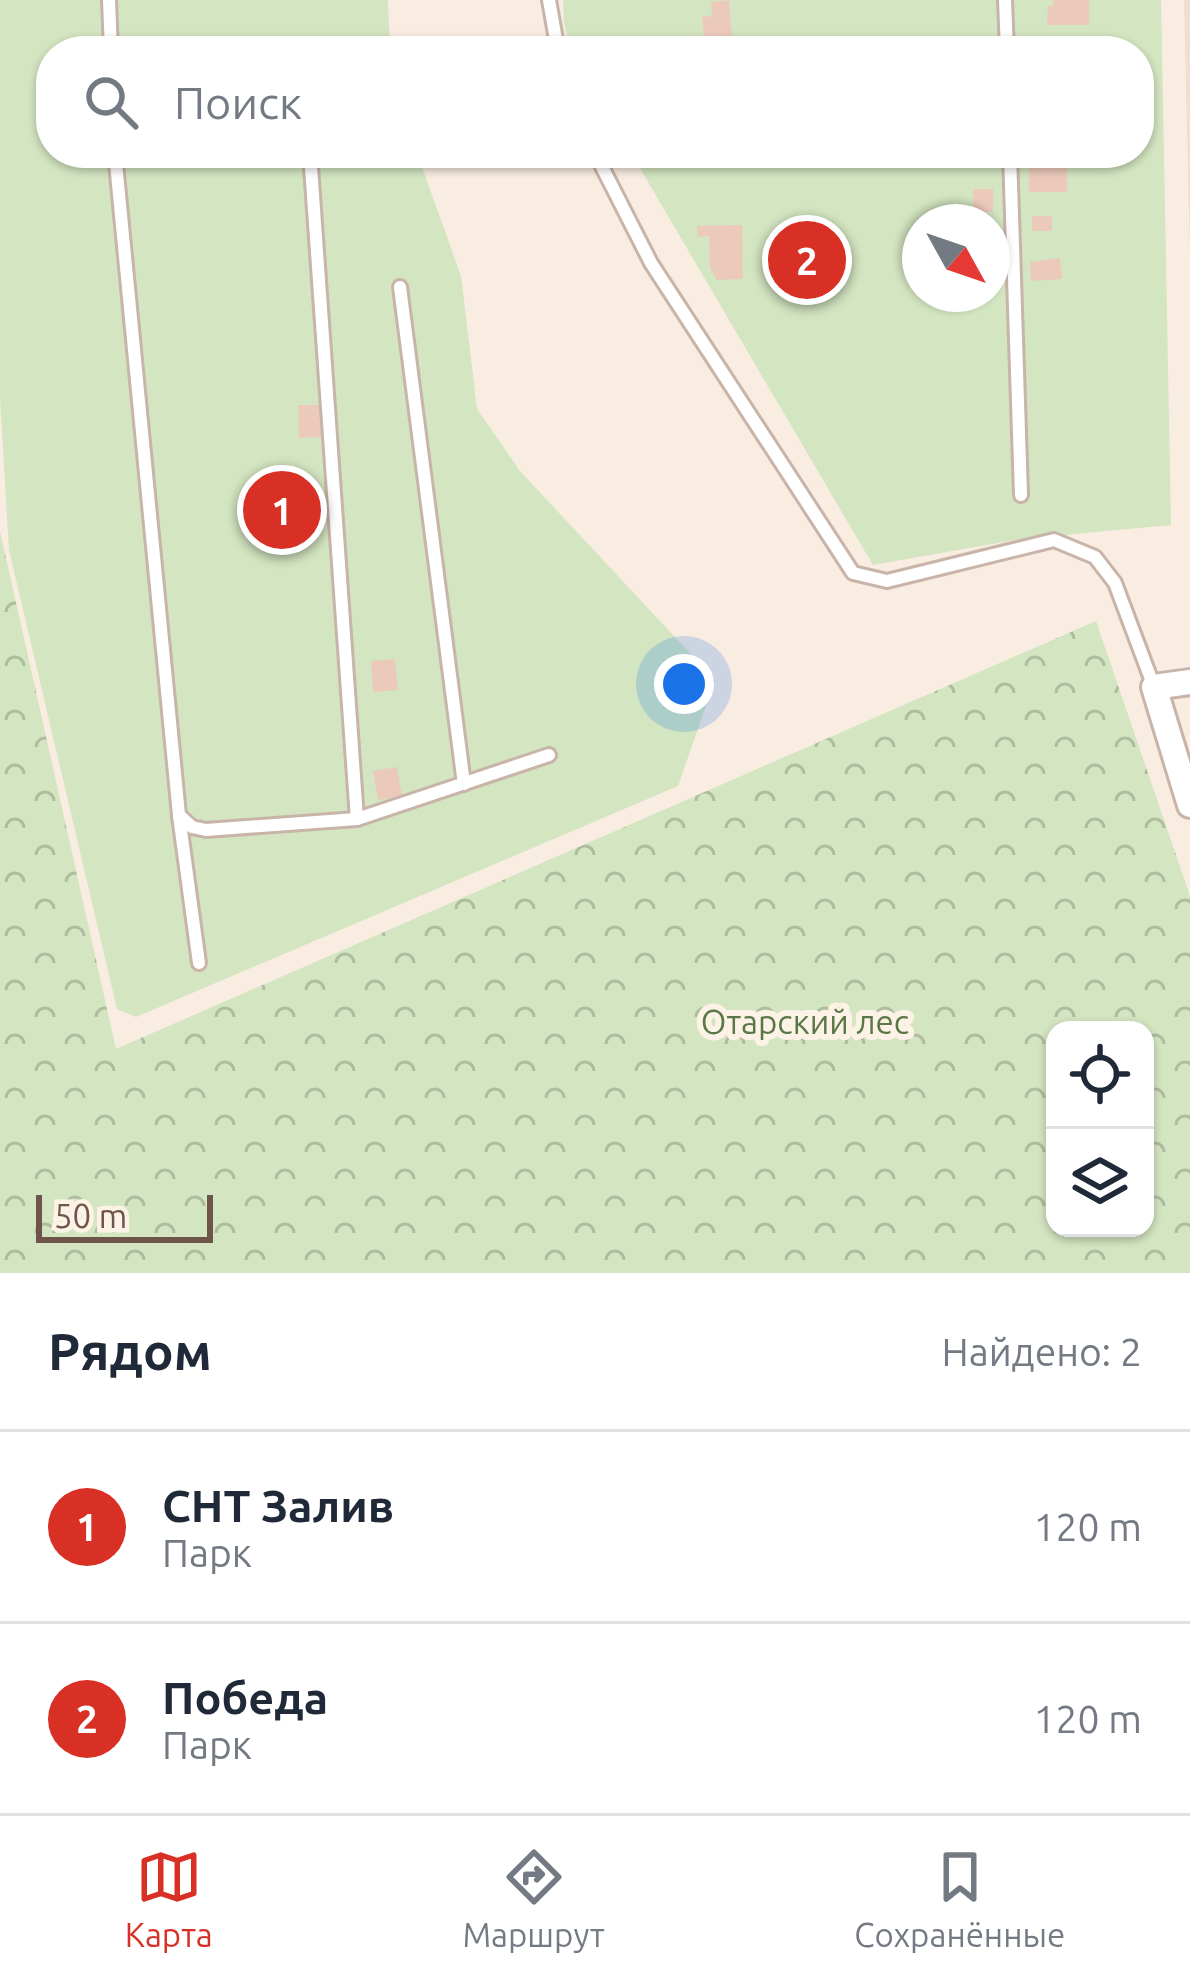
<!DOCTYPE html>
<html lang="ru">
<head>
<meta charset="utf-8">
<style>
	body { margin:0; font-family:Ubuntu,sans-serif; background:#f6f6f7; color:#1f2937 }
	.controls { position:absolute; right:36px; bottom:36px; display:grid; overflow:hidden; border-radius:24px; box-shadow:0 3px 9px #0004 }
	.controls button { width:108px; height:108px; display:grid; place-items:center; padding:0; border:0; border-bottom:3px solid #e0e1e3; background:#fff; color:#1f2937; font:60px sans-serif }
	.compass { position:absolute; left:902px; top:204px; width:108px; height:108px; border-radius:50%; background:#fff; box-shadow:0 3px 9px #0004; rotate:130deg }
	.scale { position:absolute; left:36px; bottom:30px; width:177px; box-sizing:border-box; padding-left:12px; border:6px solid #6e544a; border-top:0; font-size:33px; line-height:42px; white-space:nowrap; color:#6e544a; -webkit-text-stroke:9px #fdf2e6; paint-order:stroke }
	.you { position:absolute; left:684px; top:684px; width:42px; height:42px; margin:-30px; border:9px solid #fff; border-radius:50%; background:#1a73e8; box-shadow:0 0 0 18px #1a73e833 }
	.badge { display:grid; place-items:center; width:78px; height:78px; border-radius:50%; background:#d93025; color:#fff; font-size:39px; font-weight:700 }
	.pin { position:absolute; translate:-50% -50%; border:6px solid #fff; box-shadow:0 3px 12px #0006 }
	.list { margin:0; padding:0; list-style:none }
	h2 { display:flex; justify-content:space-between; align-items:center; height:156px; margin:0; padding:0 48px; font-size:51px }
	h2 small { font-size:39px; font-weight:400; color:#747a83 }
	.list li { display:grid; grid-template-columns:78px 1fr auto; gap:36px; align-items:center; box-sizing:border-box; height:192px; padding:0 48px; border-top:3px solid #e0e1e3 }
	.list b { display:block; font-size:45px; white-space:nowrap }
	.list p { margin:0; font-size:39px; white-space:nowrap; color:#747a83 }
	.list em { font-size:39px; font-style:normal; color:#747a83 }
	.icon { flex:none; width:66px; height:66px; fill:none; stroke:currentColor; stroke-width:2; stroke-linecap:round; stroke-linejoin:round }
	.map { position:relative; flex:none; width:1190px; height:1273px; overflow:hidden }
	.search { position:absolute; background:#fff; box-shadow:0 3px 9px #0004; left:36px; right:36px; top:36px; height:132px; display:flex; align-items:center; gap:30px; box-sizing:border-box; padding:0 42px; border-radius:48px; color:#747a83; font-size:45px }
	.sheet { height:540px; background:#fff }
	nav { display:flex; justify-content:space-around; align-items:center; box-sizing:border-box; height:168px; border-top:3px solid #e0e1e3; background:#fff; font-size:33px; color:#747a83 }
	nav a { display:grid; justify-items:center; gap:6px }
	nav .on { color:#d93025 }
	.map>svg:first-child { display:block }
	.residential { fill:#f0ded0 }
	.forest { fill:url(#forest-crowns); fill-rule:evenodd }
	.garden { fill:#d3e5c1; fill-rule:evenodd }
	.building { fill:#eccabb }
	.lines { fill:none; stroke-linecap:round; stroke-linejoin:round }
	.service-casing { stroke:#c8b4a9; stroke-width:18 }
	.minor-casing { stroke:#c8b4a9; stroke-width:30 }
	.service { stroke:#fff; stroke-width:12 }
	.minor { stroke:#fff; stroke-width:24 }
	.labels { text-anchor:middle; stroke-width:12; stroke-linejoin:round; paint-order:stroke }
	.park-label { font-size:33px; fill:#5a7847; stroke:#fdf2e6 }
</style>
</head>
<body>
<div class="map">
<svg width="1190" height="1273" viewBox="0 0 1190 1273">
	<defs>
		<pattern id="forest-crowns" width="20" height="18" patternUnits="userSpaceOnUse" patternTransform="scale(3)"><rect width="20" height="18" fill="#d3e5c1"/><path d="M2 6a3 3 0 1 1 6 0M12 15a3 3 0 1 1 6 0" fill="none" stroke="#afbc9f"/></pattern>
	</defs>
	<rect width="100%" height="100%" fill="#f9ede1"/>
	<polygon class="residential" points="1184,0 1190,0 1190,257"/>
	<path class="forest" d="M0,531l116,518 980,-428 94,275v377h-1190zM1055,1030h90v198h-90z"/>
	<g class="garden">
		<polygon points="0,0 388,0 390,51 51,51 51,153 417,153 461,276 477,409 520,471 715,680 678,786 136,1017 117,1009 9,550 0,398"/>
		<path d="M563,0h598l10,525 -150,14 -148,26 -242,-412h508v-102h-567l-8,-27zM920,222h72v72h-72z"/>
	</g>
	<g class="building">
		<polygon points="729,0 733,51 676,51 675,40 704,38 702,17 712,16 711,2"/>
		<polygon points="1053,0 1089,0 1089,25 1047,25 1048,6 1053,6"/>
		<polygon points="1086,37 1087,51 1058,51 1058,38"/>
		<rect x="1029" y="162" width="38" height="30"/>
		<rect x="973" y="189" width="20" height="23"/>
		<rect x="1032" y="216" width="20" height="15"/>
		<polygon points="742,225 743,279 717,280 710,268 709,236 698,237 697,226"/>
		<polygon points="1060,258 1062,279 1031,281 1030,262"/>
		<polygon points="298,405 321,405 321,437 299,438"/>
		<polygon points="395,659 398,690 373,692 371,661"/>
		<polygon points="397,767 402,796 378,800 373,771"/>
	</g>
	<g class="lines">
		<defs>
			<g id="service">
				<polyline points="109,0 111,51"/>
				<polyline points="549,0 558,51"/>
				<polyline points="1005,0 1007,51"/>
				<polyline points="115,153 179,815 192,827 206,830 357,819 549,755"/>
				<polyline points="310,153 357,819"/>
				<polyline points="595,153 651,263 853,573 887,581 1054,540 1095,557 1115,583 1154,687"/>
				<polyline points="1010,153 1021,495"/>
				<polyline points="400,287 464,784"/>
				<polyline points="179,816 199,963"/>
			</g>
			<polyline id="minor" points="1190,682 1154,687 1190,805"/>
		</defs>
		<use href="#service" class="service-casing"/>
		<use href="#minor" class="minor-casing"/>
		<use href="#service" class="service"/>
		<use href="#minor" class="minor"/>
	</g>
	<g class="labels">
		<g class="park-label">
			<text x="805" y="1034">Отарский лес</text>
		</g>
	</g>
</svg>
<div class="controls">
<button><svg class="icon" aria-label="locate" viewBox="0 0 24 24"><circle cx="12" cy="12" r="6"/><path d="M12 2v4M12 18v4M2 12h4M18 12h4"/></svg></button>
<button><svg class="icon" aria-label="layers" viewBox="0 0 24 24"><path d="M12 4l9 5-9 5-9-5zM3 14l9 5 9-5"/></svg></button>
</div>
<svg class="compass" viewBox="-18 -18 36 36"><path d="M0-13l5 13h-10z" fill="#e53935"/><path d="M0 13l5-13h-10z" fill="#747a83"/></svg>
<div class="scale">50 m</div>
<div class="you"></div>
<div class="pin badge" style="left:282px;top:510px">1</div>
<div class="pin badge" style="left:807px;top:260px">2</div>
<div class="search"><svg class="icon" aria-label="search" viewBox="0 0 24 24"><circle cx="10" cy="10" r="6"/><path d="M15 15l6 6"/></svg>Поиск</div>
</div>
<section class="sheet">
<h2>Рядом<small>Найдено: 2</small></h2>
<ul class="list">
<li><span class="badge">1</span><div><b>СНТ Залив</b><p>Парк</p></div><em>120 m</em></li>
<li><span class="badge">2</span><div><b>Победа</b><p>Парк</p></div><em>120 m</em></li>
</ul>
</section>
<nav>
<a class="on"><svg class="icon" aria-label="map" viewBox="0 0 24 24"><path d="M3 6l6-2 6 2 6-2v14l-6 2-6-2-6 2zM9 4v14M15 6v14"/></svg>Карта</a>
<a><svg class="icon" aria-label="directions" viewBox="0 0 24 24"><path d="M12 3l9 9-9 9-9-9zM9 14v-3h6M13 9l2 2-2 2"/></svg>Маршрут</a>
<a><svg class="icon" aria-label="saved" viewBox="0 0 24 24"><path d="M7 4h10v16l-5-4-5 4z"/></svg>Сохранённые</a>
</nav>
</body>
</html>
